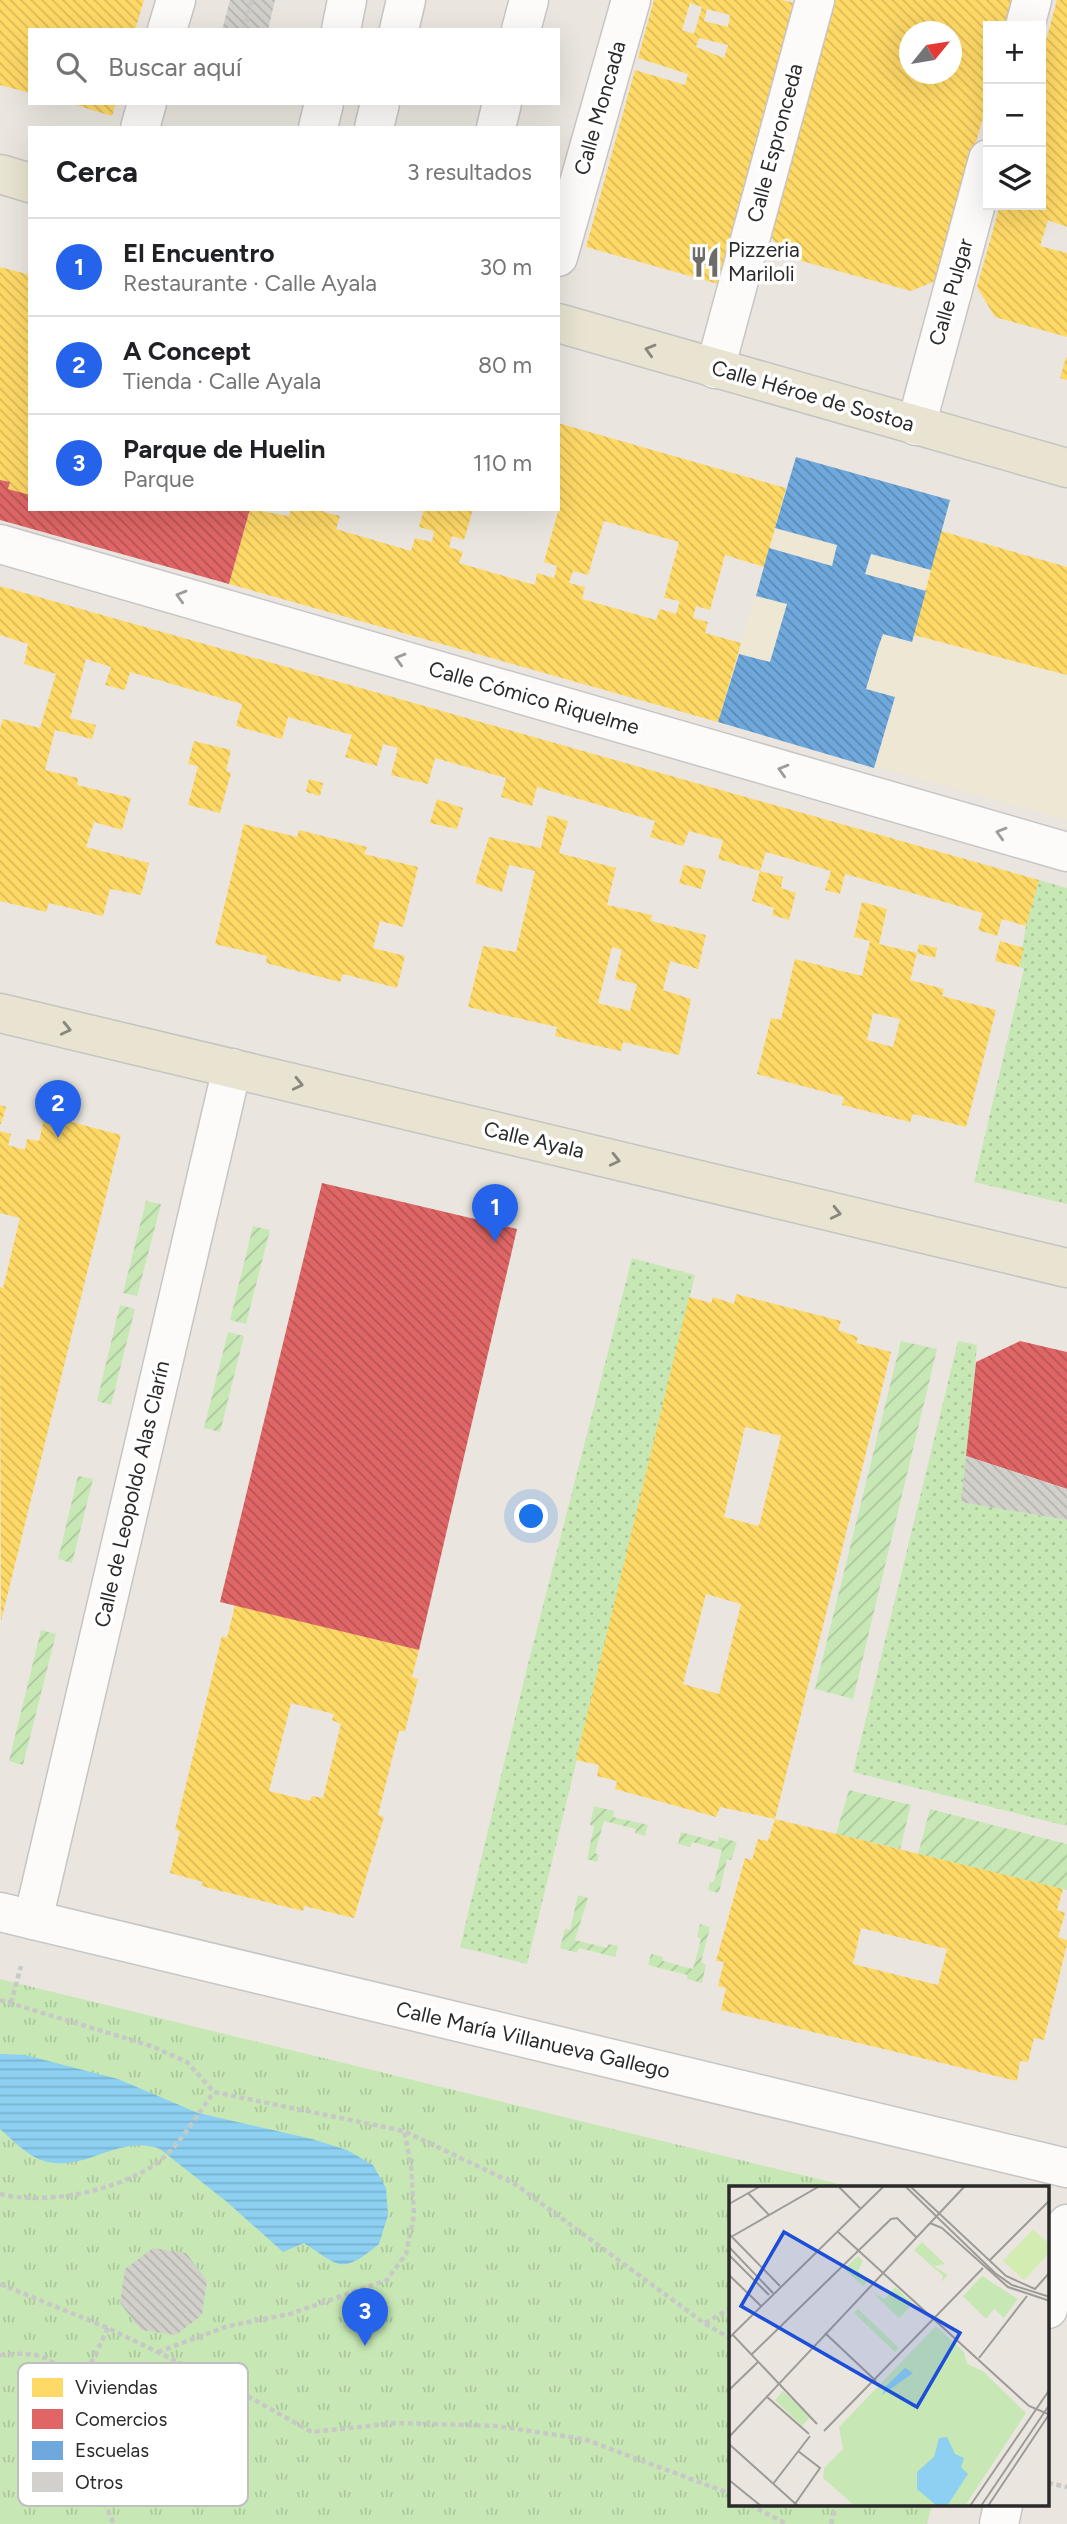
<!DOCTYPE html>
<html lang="es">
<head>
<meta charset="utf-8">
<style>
	body { margin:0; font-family:Figtree,sans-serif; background:#f2f2f2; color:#202124 }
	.controls { position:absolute; right:21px; top:21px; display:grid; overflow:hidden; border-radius:0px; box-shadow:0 7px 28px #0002 }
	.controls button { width:63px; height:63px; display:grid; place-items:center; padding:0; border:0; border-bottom:2px solid #e0e0e0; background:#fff; color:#202124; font:35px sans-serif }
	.compass { position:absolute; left:899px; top:21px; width:63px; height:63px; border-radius:50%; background:#fff; box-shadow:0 7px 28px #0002; rotate:60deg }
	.you { position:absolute; left:532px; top:1517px; width:24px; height:24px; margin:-18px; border:5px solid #fff; border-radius:50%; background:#1a73e8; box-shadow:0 0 0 10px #1a73e833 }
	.badge { display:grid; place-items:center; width:46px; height:46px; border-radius:50%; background:#2563eb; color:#fff; font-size:23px; font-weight:700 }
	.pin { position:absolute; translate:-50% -58px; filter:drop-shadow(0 2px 4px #0008) }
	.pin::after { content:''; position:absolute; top:37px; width:24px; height:21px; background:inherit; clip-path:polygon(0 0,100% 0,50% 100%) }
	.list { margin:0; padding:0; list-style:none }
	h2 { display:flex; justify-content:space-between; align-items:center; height:91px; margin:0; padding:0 28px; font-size:30px }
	h2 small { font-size:23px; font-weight:400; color:#757577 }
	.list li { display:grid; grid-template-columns:46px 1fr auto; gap:21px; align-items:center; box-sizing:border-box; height:98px; padding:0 28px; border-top:2px solid #e0e0e0 }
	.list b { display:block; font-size:26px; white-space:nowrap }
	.list p { margin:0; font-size:23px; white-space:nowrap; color:#757577 }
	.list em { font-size:23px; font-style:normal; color:#757577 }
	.icon { flex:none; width:38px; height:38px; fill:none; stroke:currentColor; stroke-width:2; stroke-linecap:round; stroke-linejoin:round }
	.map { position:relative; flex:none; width:1067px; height:2524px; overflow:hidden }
	.search { position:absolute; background:#fff; box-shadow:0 7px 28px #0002; left:28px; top:28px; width:532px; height:77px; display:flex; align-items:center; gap:18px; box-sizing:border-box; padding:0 24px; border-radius:0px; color:#757577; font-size:26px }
	.panel { position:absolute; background:#fff; box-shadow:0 7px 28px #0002; left:28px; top:126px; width:532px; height:385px; border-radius:0px }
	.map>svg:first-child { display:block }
	.education { fill:#eee7d3 }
	.grass { fill:url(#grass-dots) }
	.park { fill:url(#park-tufts) }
	.garden { fill:url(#garden-furrows) }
	.water { fill:url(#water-rules) }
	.homes { fill:url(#homes-back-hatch); fill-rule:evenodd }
	.shops { fill:url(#shops-back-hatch) }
	.schools { fill:url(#schools-back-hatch) }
	.building { fill:url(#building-back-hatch) }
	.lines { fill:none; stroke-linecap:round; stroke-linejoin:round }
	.minor-casing { stroke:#c7c5c5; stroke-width:41 }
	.major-casing { stroke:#c5c4c1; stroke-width:41 }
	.path { stroke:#c8c8c7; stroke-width:4.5; stroke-dasharray:5 3.5; stroke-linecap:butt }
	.minor { stroke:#fcfbfa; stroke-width:38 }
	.major { stroke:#e8e4d1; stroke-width:38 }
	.oneway { stroke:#89877e }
	.oneway2 { stroke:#9e9d9c }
	.labels { text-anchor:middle; stroke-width:7; stroke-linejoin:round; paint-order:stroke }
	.street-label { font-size:21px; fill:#2a2a2a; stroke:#fff }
	.poi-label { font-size:21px; fill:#2a2a2a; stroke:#fff; text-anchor:start }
	.inset-road { fill:none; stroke:#9d9b97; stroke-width:2 }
	.view { fill:#1d4ed8; fill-opacity:0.15; stroke:#1d4ed8; stroke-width:3.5 }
	.inset-edge { fill:none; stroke:#2a2a2a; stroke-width:3.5 }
	.key { fill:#fff; stroke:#bfbfbf; stroke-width:2 }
	.key-label { font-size:19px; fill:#2a2a2a }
</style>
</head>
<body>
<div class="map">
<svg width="1067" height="2524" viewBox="0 0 1067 2524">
	<defs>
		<pattern id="grass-dots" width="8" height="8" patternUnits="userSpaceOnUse" patternTransform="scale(1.75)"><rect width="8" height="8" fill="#c7e8b5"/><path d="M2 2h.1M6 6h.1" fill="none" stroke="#abc79c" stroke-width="1.8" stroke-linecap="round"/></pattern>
		<pattern id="park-tufts" width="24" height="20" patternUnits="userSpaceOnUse" patternTransform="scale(1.75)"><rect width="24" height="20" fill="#c7e8b5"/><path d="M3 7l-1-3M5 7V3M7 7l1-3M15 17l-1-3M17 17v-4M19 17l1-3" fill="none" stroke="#abc79c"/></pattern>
		<pattern id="garden-furrows" width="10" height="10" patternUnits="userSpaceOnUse" patternTransform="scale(1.75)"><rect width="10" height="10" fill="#c7e8b5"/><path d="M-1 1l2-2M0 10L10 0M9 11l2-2" fill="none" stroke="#abc79c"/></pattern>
		<pattern id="water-rules" width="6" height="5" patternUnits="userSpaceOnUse" patternTransform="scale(1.75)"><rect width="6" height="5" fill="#8dd0f1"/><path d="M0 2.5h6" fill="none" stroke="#7ab3cf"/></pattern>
		<pattern id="homes-back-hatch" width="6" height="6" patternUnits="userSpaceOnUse" patternTransform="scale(1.75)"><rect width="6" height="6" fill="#ffd966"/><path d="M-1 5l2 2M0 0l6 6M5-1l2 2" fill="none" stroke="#dbba59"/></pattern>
		<pattern id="shops-back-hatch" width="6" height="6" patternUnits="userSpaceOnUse" patternTransform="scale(1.75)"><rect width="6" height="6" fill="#e06666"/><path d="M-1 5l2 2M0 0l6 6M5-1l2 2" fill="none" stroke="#b65454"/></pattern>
		<pattern id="schools-back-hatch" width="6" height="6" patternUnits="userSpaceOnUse" patternTransform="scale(1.75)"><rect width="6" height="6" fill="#6fa8dc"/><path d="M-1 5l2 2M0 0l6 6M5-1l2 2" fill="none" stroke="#5b89b3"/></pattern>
		<pattern id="building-back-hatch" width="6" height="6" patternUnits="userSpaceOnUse" patternTransform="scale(1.75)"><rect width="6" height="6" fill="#d2d0cb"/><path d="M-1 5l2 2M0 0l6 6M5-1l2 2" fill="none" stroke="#b4b3ae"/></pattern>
	</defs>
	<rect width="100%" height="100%" fill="#eae6df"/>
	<polygon class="education" points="796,457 950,500 914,635 1067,675 1067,820 718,722"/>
	<g class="grass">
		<polygon points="1039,880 1067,888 1067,1204 974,1182 1024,969 1019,967 1026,926"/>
		<polygon points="632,1258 695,1275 527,1964 460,1947 525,1676"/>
		<polygon points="958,1341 977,1345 962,1502 1067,1520 1067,1826 853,1772"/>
	</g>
	<polygon class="park" points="0,1979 855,2188 731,2188 731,2505 932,2505 927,2524 0,2524"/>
	<g class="garden">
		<polygon points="146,1201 161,1204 137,1296 123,1293"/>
		<polygon points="253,1226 270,1230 246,1324 230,1320"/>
		<polygon points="120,1305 135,1309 111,1405 97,1401"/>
		<polygon points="228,1332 244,1336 220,1432 204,1428"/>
		<polygon points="901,1341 937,1349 853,1699 815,1689"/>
		<polygon points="78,1476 93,1479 72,1563 58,1559"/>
		<polygon points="41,1630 56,1634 23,1765 9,1761"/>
		<polygon points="849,1790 911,1805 900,1849 836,1834"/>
		<polygon points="594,1806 614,1811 613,1817 648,1825 645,1836 635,1833 636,1829 604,1821 595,1853 599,1855 597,1862 587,1859 594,1826 590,1825"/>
		<polygon points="930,1809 1067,1844 1067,1890 918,1854"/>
		<polygon points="681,1832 718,1842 719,1837 737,1842 731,1860 727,1859 719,1893 708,1890 710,1882 714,1882 722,1850 692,1842 690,1847 678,1844"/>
		<polygon points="578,1895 588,1898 575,1940 607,1948 608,1944 618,1946 615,1957 579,1948 577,1953 560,1948 565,1929 570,1930"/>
		<polygon points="700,1924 710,1927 701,1962 706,1965 702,1983 687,1979 687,1975 648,1965 651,1954 663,1957 663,1961 693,1969 701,1939 697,1937"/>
	</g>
	<path class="water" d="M0,2054l25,1 93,24 80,34 114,26 35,11 26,15 13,23 2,27 -9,29c-38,31 -38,23 -75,-1l-21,9 -56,-50 -67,-53c-40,-16 -75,24 -116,12 -17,-5 -31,-21 -44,-32z"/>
	<g class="homes">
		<polygon points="0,0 144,0 135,30 30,30 30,93 0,85"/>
		<path d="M654,0h128l17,4 -77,281 -136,-38 49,-177 50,15 3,-11 -50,-16zM690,3l12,4 -8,27 -12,-4zM707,9l23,6 -2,12 -24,-6zM699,38l29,7 -4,13 -28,-11z"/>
		<path d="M835,0h181l-8,26h-20v73l-50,181 -27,11 -124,-34 -18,-23zM909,32h42v42h-42z"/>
		<polygon points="1057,0 1067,0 1067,227 1048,220 1040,246 1067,253 1067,337 995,317 977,287 1000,205 1041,205 1041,59"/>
		<polygon points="69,103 116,103 112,116"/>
		<polygon points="0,267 30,275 28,495 8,489 10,482 0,480"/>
		<polygon points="1066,357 1067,358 1067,380 1060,378"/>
		<path d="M558,423l228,65 -22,79 -39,-12 -15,55 -14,-4 -3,12 15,4 -3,11 36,10 -23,79 -489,-138 21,-75 39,7 2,-7h33l-1,3 17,4 -4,13 75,22 4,-13 17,4 2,-11 -15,-4 5,-18h49l-9,31 -12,-4 -3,11 14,5 -4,11 76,22 2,-12 17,5 3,-12 -13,-4 15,-54zM604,521l75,21 -15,56 16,3 -4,13 -16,-5 -4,11 -74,-21 3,-12 -16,-4 4,-12 15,4z"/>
		<polygon points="941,531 1067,567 1067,675 914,635"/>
		<polygon points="0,586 1039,880 1026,926 1002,919 997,936 978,930 983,913 845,874 840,894 825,890 831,871 766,852 760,871 718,859 723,840 689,831 683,846 650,837 655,821 537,787 532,806 501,797 506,778 435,758 428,784 391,775 398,748 383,744 377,766 345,757 352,735 288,717 282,739 236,726 242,704 130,672 125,690 105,685 111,667 86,659 70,718 96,725 92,739 55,730 45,770 78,778 77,785 131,798 122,830 94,822 86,847 149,863 141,895 110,889 103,916 49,903 46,912 0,901 0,729 3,719 40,728 56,674 24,664 28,644 0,635"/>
		<polygon points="194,741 231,750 226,771 231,773 220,813 188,805 198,766 188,764"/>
		<polygon points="309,779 323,783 320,796 306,792"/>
		<polygon points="437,799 463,808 457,829 430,823"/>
		<path d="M548,815l20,6 -9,32 57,15 -9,37 45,10 -1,6 55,14 -8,34 -28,-8 -7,29 28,9 -12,56 -56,-13 -2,9 -33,-7 -33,-8 2,-9 -89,-20 15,-61 33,6 19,-81 -26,-6 -7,27 -27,-9 14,-46 52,11zM612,947l10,3 -7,29 22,5 -7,27 -32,-8z"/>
		<polygon points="244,824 297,837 299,830 367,847 364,854 418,867 403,927 380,921 373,948 405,956 397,988 343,974 340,982 266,963 267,956 215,944"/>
		<polygon points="684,865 706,870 701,889 679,883"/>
		<polygon points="760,871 783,877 781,888 796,893 789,920 772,915 774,908 752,901"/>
		<path d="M862,902l25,7 -8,35 38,9 2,-9 18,4 -2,10 -18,-5 -7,27 34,9 -2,7 54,14 -30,117 -53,-13 -3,8 -68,-17 2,-8 -87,-23 14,-56 10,2 14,-61 67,17 8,-35 -16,-4zM873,1013l27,6 -7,28 -26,-7z"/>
		<polygon points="1000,941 1024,948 1019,967 995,961"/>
		<polygon points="0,1105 6,1107 1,1124 0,1124"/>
		<polygon points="45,1115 121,1135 1,1621 0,1287 3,1288 20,1218 0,1213 0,1131 11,1134 8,1145 25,1150 27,1139 39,1141"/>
		<path d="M736,1294l105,27 -3,9 20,7 -2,6 35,9 -116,467 -55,-12 -4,10 -101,-28 2,-8 -20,-5 2,-11 -23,-5 113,-463 22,6 2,-6 21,7zM745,1427l36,9 -22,90 -35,-9zM706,1594l35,10 -22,90 -36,-10z"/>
		<path d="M235,1605l184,45 -7,27 6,2 -13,52h-6l-21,84 6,2 -30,101 -50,-12 -1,5 -102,-25 2,-4 -33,-9 10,-42 -5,-1 47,-194 5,2zM291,1703l43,11 -2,6 9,4 -18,74 -11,-2 -2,5 -41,-10z"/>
		<path d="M775,1819l288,70 -6,21 8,3 -7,24 9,3v4l-23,96 -10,-2 -6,24 -8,-1 -3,20 -296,-71 5,-22 -8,-2 6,-24 -8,-1 29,-103 7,2 6,-21 10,2zM861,1928l86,21 -9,36 -85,-21z"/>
	</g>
	<g class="shops">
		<polygon points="0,480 10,482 8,489 30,495 30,509 250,509 229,584 0,520"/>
		<polygon points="322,1183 517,1229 419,1650 220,1602"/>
		<polygon points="1020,1341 1067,1352 1067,1489 966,1456 976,1362"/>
	</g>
	<polygon class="schools" points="796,457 950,500 931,570 871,554 865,574 926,591 912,642 883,634 878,648 866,689 895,697 874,768 718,722 739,654 770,662 787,604 756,596 769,548 832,566 837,545 775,528"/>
	<g class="building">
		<polygon points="230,0 275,0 268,30 222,30"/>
		<polygon points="966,1456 1067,1489 1067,1520 961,1502"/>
		<polygon points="153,2248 186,2253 207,2281 202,2315 176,2335 141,2330 120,2303 125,2269"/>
	</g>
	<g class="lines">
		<defs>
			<g id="minor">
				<polyline points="1025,26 1032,0"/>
				<polyline points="167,30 176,0"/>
				<polyline points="341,30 347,0"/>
				<polyline points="399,30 406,0"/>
				<polyline points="521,30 529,0"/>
				<polyline points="140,128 147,103"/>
				<polyline points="318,128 324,103"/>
				<polyline points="374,128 380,103"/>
				<polyline points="496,128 502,103"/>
				<polyline points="558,257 631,0"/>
				<polyline points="715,369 815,0"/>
				<polyline points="916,426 988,159"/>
				<polyline points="0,544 1067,852"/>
				<polyline points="0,1912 1067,2168"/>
				<polyline points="33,1920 232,1068"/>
				<polyline points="1048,2309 1067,2224"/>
				<polyline points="999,2524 1003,2505"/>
			</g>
			<g id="major">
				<polyline points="0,174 30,183"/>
				<polyline points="558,323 1067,468"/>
				<polyline points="0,1013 1067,1268"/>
			</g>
		</defs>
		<use href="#minor" class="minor-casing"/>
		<use href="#major" class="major-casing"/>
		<g class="path">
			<polyline points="244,30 252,0"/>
			<polyline points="0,2000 151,2046 187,2062 214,2092 404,2131 515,2184 704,2323 731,2339"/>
			<polyline points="11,2003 21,1966"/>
			<path d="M0,2194c46,11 111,-2 151,-27 26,-16 45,-51 63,-75"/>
			<polyline points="0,2284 108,2328 240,2392 312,2432 396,2423 497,2426 584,2439 731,2494"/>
			<polyline points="705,2323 731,2308"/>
			<polyline points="108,2328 77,2392 80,2451 114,2524"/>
			<polyline points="158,2352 228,2326 290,2314 387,2280 406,2254 414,2215 411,2165 404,2131"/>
			<path d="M0,2355c45,-4 52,1 77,37"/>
			<polyline points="1048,2483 1067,2487"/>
			<polyline points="750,2505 787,2524"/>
			<polyline points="831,2524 836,2505"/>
		</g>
		<use href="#minor" class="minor"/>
		<use href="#major" class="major"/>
	</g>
	<defs><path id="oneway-chevron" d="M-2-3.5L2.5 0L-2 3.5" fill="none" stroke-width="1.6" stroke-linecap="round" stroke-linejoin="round" transform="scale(1.75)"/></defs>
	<g class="oneway">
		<use href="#oneway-chevron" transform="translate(650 350) rotate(-164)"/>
		<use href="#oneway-chevron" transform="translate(66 1029) rotate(13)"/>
		<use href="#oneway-chevron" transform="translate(298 1084) rotate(13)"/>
		<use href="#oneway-chevron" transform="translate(615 1160) rotate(13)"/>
		<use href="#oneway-chevron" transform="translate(836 1213) rotate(13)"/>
	</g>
	<g class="oneway2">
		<use href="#oneway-chevron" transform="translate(181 596) rotate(-164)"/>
		<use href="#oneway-chevron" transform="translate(400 659) rotate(-164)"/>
		<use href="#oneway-chevron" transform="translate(783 770) rotate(-164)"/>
		<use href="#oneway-chevron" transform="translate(1001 833) rotate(-164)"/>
	</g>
	<defs>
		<symbol id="restaurant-bare" viewBox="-9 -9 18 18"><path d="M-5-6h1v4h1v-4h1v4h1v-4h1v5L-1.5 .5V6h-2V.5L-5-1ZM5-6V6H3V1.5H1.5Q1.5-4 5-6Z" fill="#6d6c69" stroke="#fff" stroke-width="2.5" paint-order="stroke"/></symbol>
	</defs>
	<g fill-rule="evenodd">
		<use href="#restaurant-bare" x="683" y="240" width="44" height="44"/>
	</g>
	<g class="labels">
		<g class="street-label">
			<text transform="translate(600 108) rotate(-74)" y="7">Calle Moncada</text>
			<text transform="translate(775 143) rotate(-75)" y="7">Calle Espronceda</text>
			<text transform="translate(951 292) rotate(-74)" y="7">Calle Pulgar</text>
			<text transform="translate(813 396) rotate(16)" y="7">Calle Héroe de Sostoa</text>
			<text transform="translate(534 698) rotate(16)" y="7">Calle Cómico Riquelme</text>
			<text transform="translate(534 1140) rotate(13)" y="7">Calle Ayala</text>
			<text transform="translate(132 1494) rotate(-77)" y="7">Calle de Leopoldo Alas Clarín</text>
			<text transform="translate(533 2040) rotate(13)" y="7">Calle María Villanueva Gallego</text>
		</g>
		<g class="poi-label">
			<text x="728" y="257">Pizzeria<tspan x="728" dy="24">Mariloli</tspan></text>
		</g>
	</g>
	<g transform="translate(729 2186)">
		<rect width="320" height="320" fill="#eae6df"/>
		<path d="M129,70l5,5 -5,10 10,9 -5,6 -19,-17zM166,101l18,17 -14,14 -26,-25 12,6zM129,123l41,39 -4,4 -41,-39z" fill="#c7e8b5"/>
		<path d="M253,90l36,23 -14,19 -10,-9 -8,10 -23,-23zM207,140l28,26 3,12 16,7 43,42 -61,93h-110l-32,-28 1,-10 19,-19 -4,-22z" fill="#c7e8b5"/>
		<path d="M193,56l23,22 -11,2 14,9 -7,7 2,-6 -29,-26zM54,205l27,26 -8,9 -27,-26z" fill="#c7e8b5"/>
		<path d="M304,43l16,15v9l-25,27 -21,-19z" fill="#d3ecb2"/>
		<path d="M176,182l8,5 -31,22 3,-8zM218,251l8,17 9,4 -3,9 7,7 -21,32h-10l-20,-17v-17l17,-15 5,-19z" fill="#8dd0f1"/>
		<path class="inset-road" d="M110,1l21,21M177,1l89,86 17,12 38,12M182,1l95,89 29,13 15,-17M19,7l21,22M0,18l30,-17M201,37l12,5 66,59 42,14M108,45l192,175 19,8M1,49l50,51M2,51l87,-50M0,61l44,46M0,69l40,40M260,75l61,-61M0,89l32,31M96,147l51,48M3,148l85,90M0,152l154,-151M22,169l140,-136 6,-1 19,19M250,172l48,-62M0,204l29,-28M37,210l43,38M95,245l159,-163M0,251l235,-250M0,258l69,62M0,294l32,26M44,298l37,-48M66,318l25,-36 -22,-17M241,320l80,-117M252,320l69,-102M259,320l62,-93"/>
		<path class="view" d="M55,46l176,101 -43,74 -176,-101z"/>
		<rect width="320" height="320" class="inset-edge"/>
	</g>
	<rect x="18" y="2363" width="230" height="143" rx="10" class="key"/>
	<rect x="32" y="2378" width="31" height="19" fill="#ffd966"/>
	<rect x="32" y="2409" width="31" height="20" fill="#e06666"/>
	<rect x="32" y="2441" width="31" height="19" fill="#6fa8dc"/>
	<rect x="32" y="2472" width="31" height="20" fill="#d2d0cb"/>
	<g class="key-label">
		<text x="75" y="2394">Viviendas</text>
		<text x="75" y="2426">Comercios</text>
		<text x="75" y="2457">Escuelas</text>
		<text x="75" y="2489">Otros</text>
	</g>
</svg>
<div class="controls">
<button>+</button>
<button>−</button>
<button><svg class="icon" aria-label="layers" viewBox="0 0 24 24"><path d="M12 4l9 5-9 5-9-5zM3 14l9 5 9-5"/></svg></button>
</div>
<svg class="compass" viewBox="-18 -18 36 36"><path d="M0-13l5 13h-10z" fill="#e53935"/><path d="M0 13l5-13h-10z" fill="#757577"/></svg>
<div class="you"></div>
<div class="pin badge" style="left:495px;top:1242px">1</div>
<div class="pin badge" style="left:58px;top:1138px">2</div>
<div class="pin badge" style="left:365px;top:2346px">3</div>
<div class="search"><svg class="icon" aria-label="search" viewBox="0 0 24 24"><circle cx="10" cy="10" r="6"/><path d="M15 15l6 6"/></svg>Buscar aquí</div>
<section class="panel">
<h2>Cerca<small>3 resultados</small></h2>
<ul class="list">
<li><span class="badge">1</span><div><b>El Encuentro</b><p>Restaurante · Calle Ayala</p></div><em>30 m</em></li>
<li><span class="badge">2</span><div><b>A Concept</b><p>Tienda · Calle Ayala</p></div><em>80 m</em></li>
<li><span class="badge">3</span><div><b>Parque de Huelin</b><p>Parque</p></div><em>110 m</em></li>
</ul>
</section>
</div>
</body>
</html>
